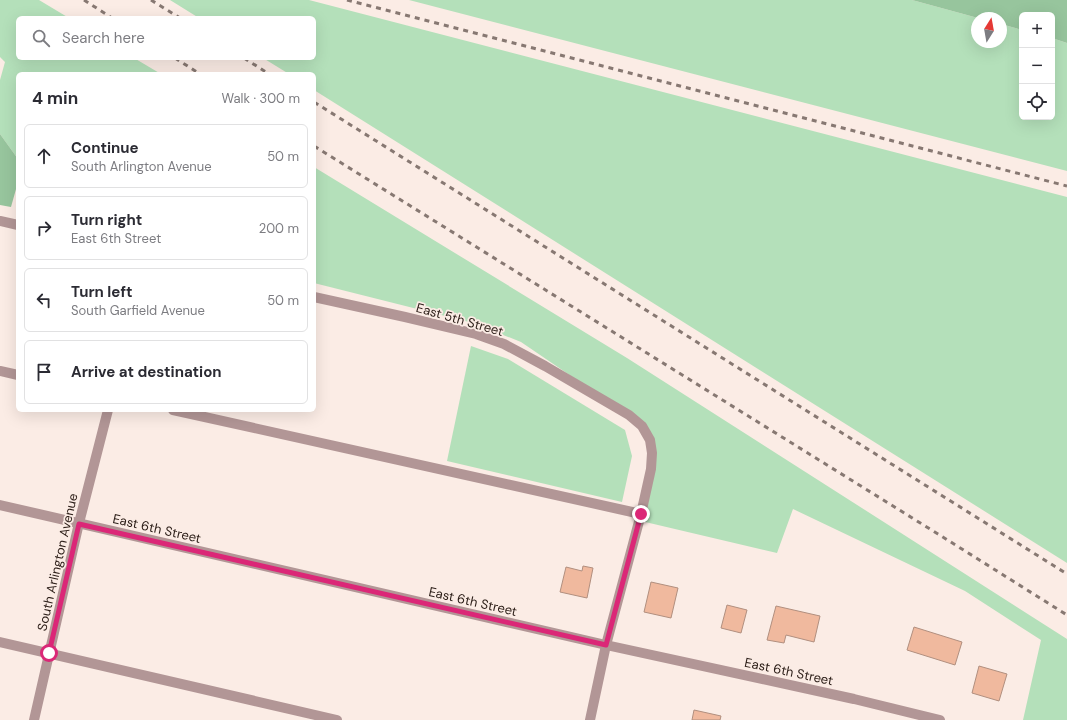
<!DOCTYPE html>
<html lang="en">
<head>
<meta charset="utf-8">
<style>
	body { margin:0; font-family:"DM Sans",sans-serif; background:#f7f7f7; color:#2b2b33 }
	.controls { position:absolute; right:12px; top:12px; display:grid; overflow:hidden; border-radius:6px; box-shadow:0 4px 16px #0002 }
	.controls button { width:36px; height:36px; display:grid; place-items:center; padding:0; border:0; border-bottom:1px solid #e1e1e2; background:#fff; color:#2b2b33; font:20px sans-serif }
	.compass { position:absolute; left:971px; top:12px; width:36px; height:36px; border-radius:50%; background:#fff; box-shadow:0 4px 16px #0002; rotate:11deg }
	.stop { position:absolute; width:12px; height:12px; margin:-9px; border:3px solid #db2777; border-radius:50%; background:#fff }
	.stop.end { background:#db2777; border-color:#fff; box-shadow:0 1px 4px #0008 }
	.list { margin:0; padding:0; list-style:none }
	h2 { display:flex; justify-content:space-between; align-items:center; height:52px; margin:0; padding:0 16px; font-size:17px }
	h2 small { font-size:13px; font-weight:400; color:#7c7c81 }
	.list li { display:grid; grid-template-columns:26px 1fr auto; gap:12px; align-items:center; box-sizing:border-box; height:64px; margin:0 8px 8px; padding:0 8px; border:1px solid #e1e1e2; border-radius:6px }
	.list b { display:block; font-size:15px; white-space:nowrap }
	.list p { margin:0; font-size:13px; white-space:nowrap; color:#7c7c81 }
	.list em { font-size:13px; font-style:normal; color:#7c7c81 }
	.icon { flex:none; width:22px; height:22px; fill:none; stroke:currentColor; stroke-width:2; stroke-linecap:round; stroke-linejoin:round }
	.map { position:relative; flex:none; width:1067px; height:720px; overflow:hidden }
	.search { position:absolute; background:#fff; box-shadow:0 4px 16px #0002; left:16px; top:16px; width:300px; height:44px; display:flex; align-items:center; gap:10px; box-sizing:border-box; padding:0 14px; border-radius:6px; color:#7c7c81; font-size:15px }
	.panel { position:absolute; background:#fff; box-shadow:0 4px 16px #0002; left:16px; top:72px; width:300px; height:340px; border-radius:6px }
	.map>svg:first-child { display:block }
	.green { fill:#b4e0ba }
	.forest { fill:#97c59d }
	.building { fill:#f0b99e; stroke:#b18f7f }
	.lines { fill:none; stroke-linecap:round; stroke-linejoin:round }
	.lane { stroke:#b29696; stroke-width:10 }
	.street { stroke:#b29696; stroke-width:10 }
	.rail { stroke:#877872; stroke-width:3; stroke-dasharray:5 5; stroke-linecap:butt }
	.route { stroke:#db2777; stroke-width:5 }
	.labels { text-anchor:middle; stroke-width:3.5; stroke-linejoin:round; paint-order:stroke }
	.street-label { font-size:13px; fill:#2e201a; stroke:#fbece5 }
</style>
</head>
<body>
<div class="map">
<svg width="1067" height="720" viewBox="0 0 1067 720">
	<rect width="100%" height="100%" fill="#fbece5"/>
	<g class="green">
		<polygon points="0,0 39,0 69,18 18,18 18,58 134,58 161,74 18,74 18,159 0,134 0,80 5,62 0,57"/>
		<polygon points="170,0 309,0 1067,197 1067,563 314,90 314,74 289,74 263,58 314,58 314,18 199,18"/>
		<polygon points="409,0 912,0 978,18 977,42 1001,42 1001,24 1022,30 1022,117 1052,117 1052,38 1067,43 1067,171"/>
		<polygon points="314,167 627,358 1067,639 1067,720 1023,720 1041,640 965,591 793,509 777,553 641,521 654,455 646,427 521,342 473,323 314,283"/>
		<polygon points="471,346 508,359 625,430 632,456 622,502 447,461"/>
	</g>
	<g class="forest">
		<polygon points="912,0 1067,0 1067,43 1052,38 1052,15 1022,15 1022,30 1001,24 1001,18 978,18"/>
		<polygon points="0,134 18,159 18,182 11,207 0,205"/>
	</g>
	<g class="building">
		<polygon points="583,566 593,568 587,598 560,592 566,567 582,571"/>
		<polygon points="651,582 678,588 671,618 644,612"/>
		<polygon points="727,605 747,610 741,633 721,628"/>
		<polygon points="776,606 820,616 814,642 786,635 784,643 767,640"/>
		<polygon points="914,627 962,642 955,665 907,650"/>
		<polygon points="979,666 1007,674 999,701 972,693"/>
		<polygon points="694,710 721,716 720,720 692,720"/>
	</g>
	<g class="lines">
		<g class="lane">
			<polyline points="0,371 18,375"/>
			<polyline points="173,410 641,514"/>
			<polyline points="0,642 337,720"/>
		</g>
		<g class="street">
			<polyline points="0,221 18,225"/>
			<polyline points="314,297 405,317 476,334 504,344 545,366 629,415 642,426 650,440 652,453 651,469 641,514 606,645 590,720"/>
			<polyline points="0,505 606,645 854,699 940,720"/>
			<polyline points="34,720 79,523 108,410"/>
		</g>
		<g class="rail">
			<polyline points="84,0 112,18"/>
			<polyline points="151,0 180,18"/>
			<polyline points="347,0 1067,186"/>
			<polyline points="175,58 200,74"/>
			<polyline points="244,58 269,74"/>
			<polyline points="314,102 1067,574"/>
			<polyline points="314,146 938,534 1067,615"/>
		</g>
	</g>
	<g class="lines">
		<polyline class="route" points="49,653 79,524 606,645 641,514"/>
	</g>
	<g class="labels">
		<g class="street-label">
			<text transform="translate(460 319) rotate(16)" y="5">East 5th Street</text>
			<text transform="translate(157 528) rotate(13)" y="5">East 6th Street</text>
			<text transform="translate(57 562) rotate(-77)" y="5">South Arlington Avenue</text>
			<text transform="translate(473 601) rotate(13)" y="5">East 6th Street</text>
			<text transform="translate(789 671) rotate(12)" y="5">East 6th Street</text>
		</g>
	</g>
</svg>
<div class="controls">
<button>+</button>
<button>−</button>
<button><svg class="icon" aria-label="locate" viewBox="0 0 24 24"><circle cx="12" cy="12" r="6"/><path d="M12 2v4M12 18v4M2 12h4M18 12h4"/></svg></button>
</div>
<svg class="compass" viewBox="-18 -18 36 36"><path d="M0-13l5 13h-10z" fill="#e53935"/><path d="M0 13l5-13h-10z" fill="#7c7c81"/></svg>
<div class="stop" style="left:49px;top:653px"></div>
<div class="stop end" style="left:641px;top:514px"></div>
<div class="search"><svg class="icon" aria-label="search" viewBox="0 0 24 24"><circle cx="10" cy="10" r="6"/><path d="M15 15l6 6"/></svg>Search here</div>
<section class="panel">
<h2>4 min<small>Walk · 300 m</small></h2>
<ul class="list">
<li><svg class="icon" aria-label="ahead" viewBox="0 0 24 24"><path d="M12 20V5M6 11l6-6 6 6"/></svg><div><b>Continue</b><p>South Arlington Avenue</p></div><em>50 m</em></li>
<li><svg class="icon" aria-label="right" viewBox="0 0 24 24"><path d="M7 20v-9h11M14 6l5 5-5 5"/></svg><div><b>Turn right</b><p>East 6th Street</p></div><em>200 m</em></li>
<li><svg class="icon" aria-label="left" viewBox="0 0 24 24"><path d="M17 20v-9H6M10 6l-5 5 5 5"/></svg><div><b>Turn left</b><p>South Garfield Avenue</p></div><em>50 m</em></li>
<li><svg class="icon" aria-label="arrive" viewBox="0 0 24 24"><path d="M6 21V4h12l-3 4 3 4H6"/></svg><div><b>Arrive at destination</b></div></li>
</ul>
</section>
</div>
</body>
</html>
